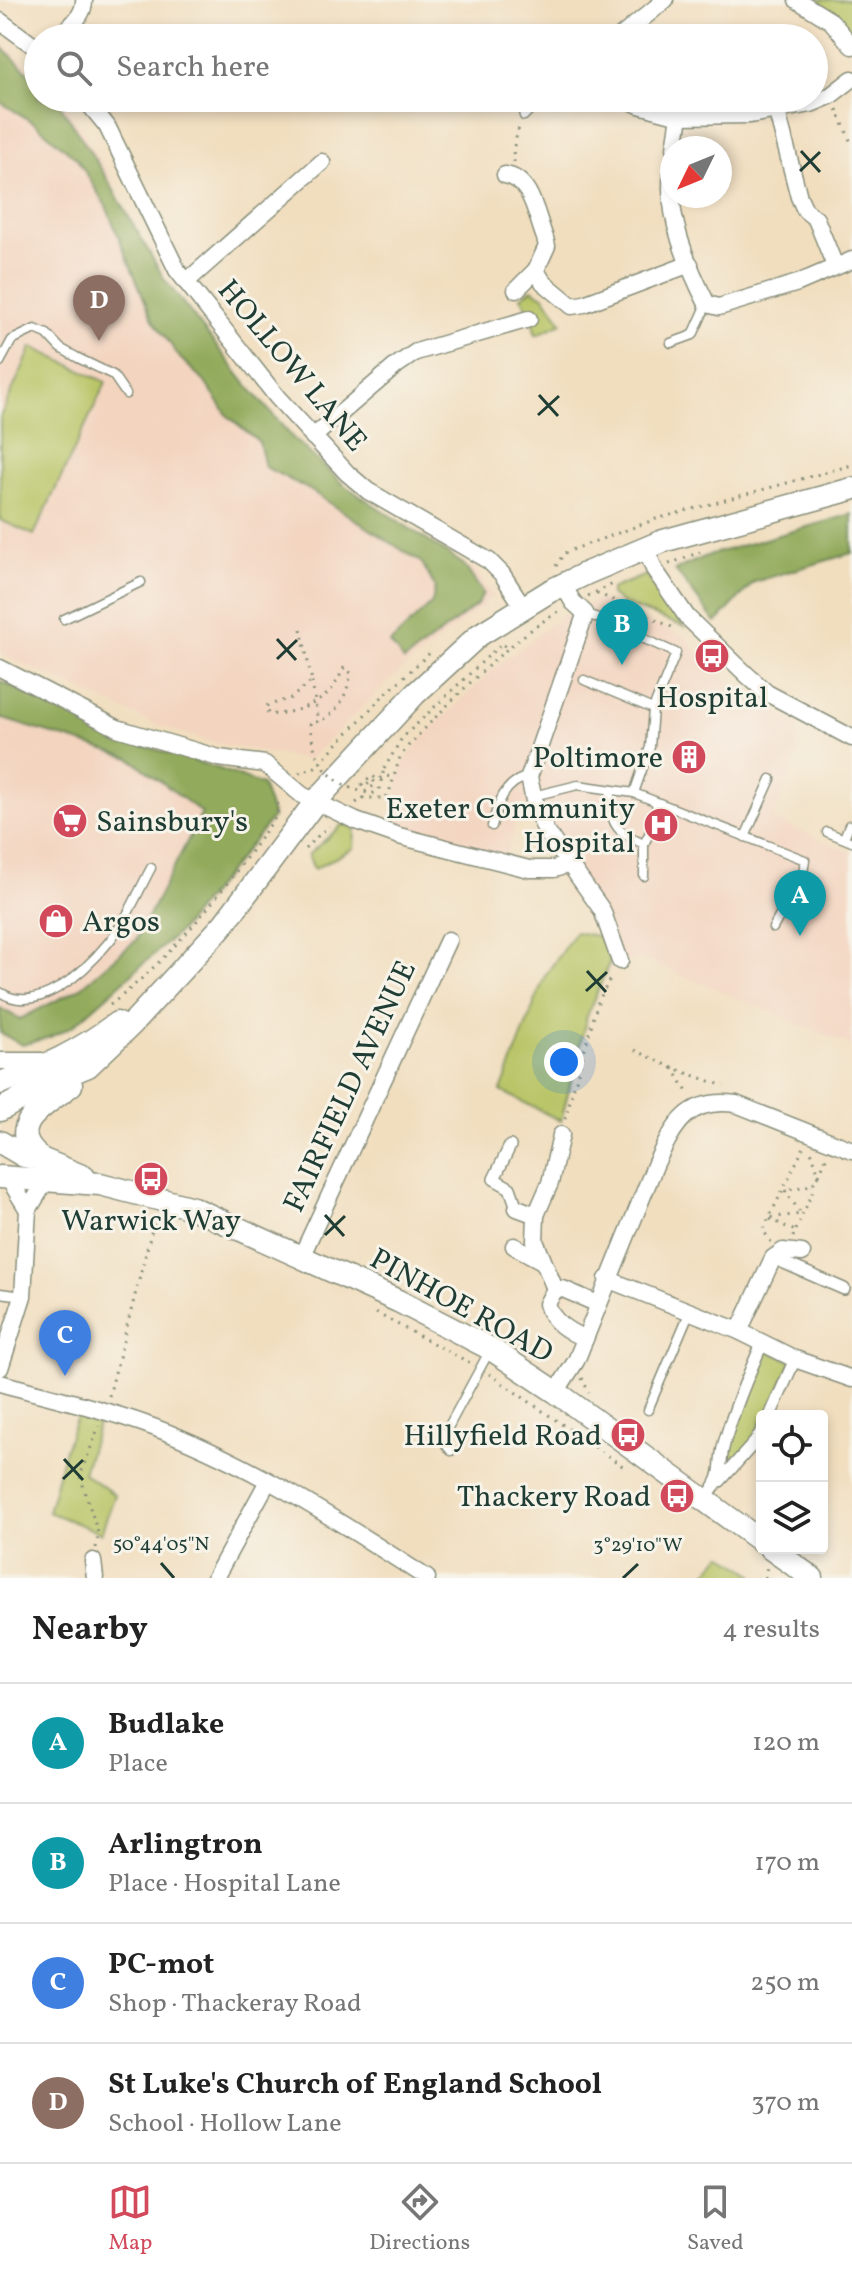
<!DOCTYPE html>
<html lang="en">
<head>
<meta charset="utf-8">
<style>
	body { margin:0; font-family:Vollkorn,serif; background:#f2f2f2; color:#222 }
	.controls { position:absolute; right:24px; bottom:24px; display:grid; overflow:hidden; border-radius:8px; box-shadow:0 4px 12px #0003 }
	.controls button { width:72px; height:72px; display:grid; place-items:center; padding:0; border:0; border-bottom:2px solid #e0e0e0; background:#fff; color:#222; font:40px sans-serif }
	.compass { position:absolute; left:660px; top:136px; width:72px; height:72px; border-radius:50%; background:#fff; box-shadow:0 4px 12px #0003; rotate:227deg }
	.you { position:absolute; left:564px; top:1062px; width:28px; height:28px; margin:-20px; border:6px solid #fff; border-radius:50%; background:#1a73e8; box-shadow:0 0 0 12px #1a73e833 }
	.badge { display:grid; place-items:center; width:52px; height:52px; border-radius:50%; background:#d1495b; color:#fff; font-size:26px; font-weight:700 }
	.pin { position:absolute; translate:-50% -66px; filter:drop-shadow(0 2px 4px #0008) }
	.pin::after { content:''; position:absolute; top:42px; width:28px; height:24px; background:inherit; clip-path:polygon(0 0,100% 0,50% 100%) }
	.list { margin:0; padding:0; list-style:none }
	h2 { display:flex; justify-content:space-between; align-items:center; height:104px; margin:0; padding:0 32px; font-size:34px }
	h2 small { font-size:26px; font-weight:400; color:#767676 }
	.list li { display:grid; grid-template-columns:52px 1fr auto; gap:24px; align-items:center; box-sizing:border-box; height:120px; padding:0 32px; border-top:2px solid #e0e0e0 }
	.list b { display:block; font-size:30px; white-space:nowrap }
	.list p { margin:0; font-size:26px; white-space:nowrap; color:#767676 }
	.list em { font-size:26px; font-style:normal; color:#767676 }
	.icon { flex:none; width:44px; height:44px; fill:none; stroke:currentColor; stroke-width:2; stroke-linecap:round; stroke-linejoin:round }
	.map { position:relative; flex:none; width:852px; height:1578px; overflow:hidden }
	.search { position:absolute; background:#fff; box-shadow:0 4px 12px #0003; left:24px; right:24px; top:24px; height:88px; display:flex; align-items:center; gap:20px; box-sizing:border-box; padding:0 28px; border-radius:44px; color:#767676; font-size:30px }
	.sheet { height:584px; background:#fff }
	nav { display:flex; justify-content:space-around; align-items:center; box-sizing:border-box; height:112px; border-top:2px solid #e0e0e0; background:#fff; font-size:22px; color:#767676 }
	nav a { display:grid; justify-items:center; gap:4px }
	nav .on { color:#d1495b }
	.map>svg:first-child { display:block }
	.built { fill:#f3d4bf }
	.green { fill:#b9c567; stroke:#6c814e; stroke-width:2 }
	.forest { fill:#92aa5c; stroke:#587448; stroke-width:2 }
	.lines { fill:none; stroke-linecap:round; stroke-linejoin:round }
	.service-casing { stroke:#888e7a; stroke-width:11 }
	.pedestrian-casing { stroke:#888e7a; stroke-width:14 }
	.minor-casing { stroke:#888e7a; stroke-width:19 }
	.secondary-casing { stroke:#888e7a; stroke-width:25 }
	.path { stroke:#888e7a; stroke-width:3; stroke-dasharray:2 6; stroke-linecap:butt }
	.service { stroke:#fff; stroke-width:8 }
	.pedestrian { stroke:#fff; stroke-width:11 }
	.minor { stroke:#fff; stroke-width:16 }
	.secondary { stroke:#fff; stroke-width:22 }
	.path-bridge { stroke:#888e7a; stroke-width:3; stroke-dasharray:2 6; stroke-linecap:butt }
	.ticks { fill:none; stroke:#1f3d34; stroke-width:3 }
	.labels { text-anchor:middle; stroke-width:6; stroke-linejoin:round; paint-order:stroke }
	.street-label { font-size:30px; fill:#1f3d34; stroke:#f7f3e8 }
	.poi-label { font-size:30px; fill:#1f3d34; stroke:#f7f3e8; text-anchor:end }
	.ticks-label { font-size:20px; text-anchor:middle; fill:#1f3d34; stroke:#f7f3e8; stroke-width:6; stroke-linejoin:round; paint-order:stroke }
</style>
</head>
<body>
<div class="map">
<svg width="852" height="1578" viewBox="0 0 852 1578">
	<rect width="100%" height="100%" fill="#f7f3e8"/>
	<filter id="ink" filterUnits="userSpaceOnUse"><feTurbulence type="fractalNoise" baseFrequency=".0125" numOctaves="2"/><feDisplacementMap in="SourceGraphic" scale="16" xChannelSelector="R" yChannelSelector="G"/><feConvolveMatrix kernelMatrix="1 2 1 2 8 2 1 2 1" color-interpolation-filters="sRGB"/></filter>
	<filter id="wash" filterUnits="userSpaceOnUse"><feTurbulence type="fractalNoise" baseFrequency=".006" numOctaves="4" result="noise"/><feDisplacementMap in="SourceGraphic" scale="32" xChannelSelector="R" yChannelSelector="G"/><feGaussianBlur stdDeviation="1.8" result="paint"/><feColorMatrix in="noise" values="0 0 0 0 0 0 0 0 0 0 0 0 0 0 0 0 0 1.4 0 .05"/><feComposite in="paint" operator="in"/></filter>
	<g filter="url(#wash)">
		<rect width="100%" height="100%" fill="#f1debf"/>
		<g class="built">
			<polygon points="0,41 38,77 38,98 62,100 108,172 143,260 252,422 355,503 477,572 493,597 395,676 308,760 211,742 154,724 0,653"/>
			<polygon points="600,600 683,636 725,678 762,704 800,725 797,733 796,760 773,819 852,853 852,1046 639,957 629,962 610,961 607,938 595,911 539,831 525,804 517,810 513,834 502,865 394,833 399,777 404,762 424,736 491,671 568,611"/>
			<polygon points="0,718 130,758 202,813 137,940 79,989 0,1030"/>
		</g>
		<g class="green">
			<polygon points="810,0 852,0 852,39"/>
			<polygon points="532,289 545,297 562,323 536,335 530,313 521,297"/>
			<polygon points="32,347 106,382 34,535 0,520 0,417"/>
			<polygon points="646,575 684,627 623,604 611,595 611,589"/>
			<polygon points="343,824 355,828 354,848 314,869 308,855"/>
			<polygon points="575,932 607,938 610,961 587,1016 561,1121 501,1091 545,976"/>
			<path d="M763,1349l29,12 -25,55h-5c0,23 -25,43 -39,58l4,-31z"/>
			<polygon points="77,1416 98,1424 83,1473 115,1495 101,1533 48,1512 65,1449"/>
			<polygon points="722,1554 753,1574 754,1578 703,1578"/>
		</g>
		<g class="forest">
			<polygon points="0,45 38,82 38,98 57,100 105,175 165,280 247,385 292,437 344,485 463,564 483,593 478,604 404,661 390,643 432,603 435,587 422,563 308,489 265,467 259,442 228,416 204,381 180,358 152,318 106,206 77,159 36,124 0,102"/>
			<polygon points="852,514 852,553 754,582 716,623 675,570 709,555"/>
			<polygon points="0,681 132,742 220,769 262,785 273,817 180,931 73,1026 50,1037 22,1045 0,1033 0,1008 20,1019 79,989 136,940 202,813 130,758 0,718"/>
		</g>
	</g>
	<g filter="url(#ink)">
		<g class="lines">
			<defs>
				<g id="service">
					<polyline points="524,116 541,98"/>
					<polyline points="671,343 693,335 707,304"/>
					<polyline points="0,362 12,340 35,329 47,334 60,348 78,358 113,375 126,394"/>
					<polyline points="586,613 676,653 653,709"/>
					<polyline points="64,619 141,582"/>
					<polyline points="584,680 653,709 650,747 634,793"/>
					<path d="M611,790c-1,33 2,41 33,54"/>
					<polyline points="533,796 578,785 634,793 805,860 803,873 773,928"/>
					<path d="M492,826c5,-21 13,-46 37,-49"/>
					<polyline points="827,832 852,842"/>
					<polyline points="745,837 771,779"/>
					<polyline points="844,838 849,825"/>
					<polyline points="644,876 644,844 658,816 656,803"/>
					<path d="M0,992c37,25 85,-21 108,-49 18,-21 30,-51 43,-75"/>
					<polyline points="0,1293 23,1296"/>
					<polyline points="648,1410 690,1311"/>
					<polyline points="451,1451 446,1445 444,1435 490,1350"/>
				</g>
				<g id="pedestrian">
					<polyline points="510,1146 494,1179 510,1188 517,1208"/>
					<polyline points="773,1258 844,1289"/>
					<polyline points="770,1416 795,1359"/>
					<polyline points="720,1481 755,1442 762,1430"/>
					<path d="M705,1499c23,-27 11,-30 20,-59 10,-33 23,-65 37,-96"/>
				</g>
				<g id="minor">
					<polyline points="797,0 831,21 852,46"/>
					<polyline points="0,21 38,49"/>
					<path d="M57,38c11,-10 28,-22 27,-38"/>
					<polyline points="619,38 665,0"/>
					<polyline points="84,98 107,126 177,270 277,397 347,473 368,491 489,561 502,574 524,608"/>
					<polyline points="625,98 639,105 680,116 750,115 811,104 830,96 852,79"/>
					<polyline points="777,112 799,197 805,210 816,219 835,266"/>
					<polyline points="675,148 680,116"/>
					<path d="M672,173c-6,43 16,93 35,131l12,3 79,-24 54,-23"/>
					<path d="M505,175c27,4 31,41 40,63l2,8 -11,24 7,12 29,24 12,-2 106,-40"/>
					<polyline points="186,282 322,162"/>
					<polyline points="516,290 536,270"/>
					<polyline points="313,437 397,365 416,352 529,319"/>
					<polyline points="646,549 654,569 687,617 746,674 767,693 852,738"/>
					<polyline points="563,585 573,602 585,613 584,618 529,777 536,810 546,831 602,910 620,961"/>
					<polyline points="0,668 117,728 219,758 265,764 302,795 356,821 399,836 529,869 554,869 570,864"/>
					<polyline points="0,1061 42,1061"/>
					<polyline points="561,1135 550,1183 536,1215 535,1241 555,1289 563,1289 598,1304"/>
					<polyline points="9,1179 28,1210"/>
					<polyline points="517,1208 536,1215"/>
					<polyline points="514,1246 542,1261"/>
					<polyline points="302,1255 448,940"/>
					<polyline points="607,1279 739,1331 795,1359 852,1379"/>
					<path d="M555,1289l-8,15c5,18 21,27 38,35"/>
					<polyline points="739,1331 773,1258 783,1251 802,1253"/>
					<polyline points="0,1368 23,1296 28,1210 46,1181"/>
					<path d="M0,1383c47,13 96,24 142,40 102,36 195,97 285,155"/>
					<path d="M556,1392l20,-31 80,-198c19,-39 32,-66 80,-59l116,46"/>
					<polyline points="93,1561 95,1578"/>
					<polyline points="215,1578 268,1481"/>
				</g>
				<g id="secondary">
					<path d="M0,1083c48,-17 76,-30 117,-60"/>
					<polyline points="0,1110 59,1078 88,1066 130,1026 223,925 316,801 415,694 479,635 550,591 587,573 663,541 852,489"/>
					<polyline points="0,1142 24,1156 41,1159 84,1177"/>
					<path d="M41,1159c-40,-33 6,-54 30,-74"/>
					<polyline points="0,1177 100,1184 193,1208 398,1301 491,1349 556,1392 762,1542"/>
					<polyline points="770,1548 812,1578"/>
				</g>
			</defs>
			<use href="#service" class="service-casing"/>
			<use href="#pedestrian" class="pedestrian-casing"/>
			<use href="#minor" class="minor-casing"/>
			<use href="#secondary" class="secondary-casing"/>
			<g class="path">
				<polyline points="837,109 852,145"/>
				<polyline points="514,162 513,150 519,127"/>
				<polyline points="669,564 700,552"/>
				<polyline points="556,566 564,553 656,519 852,465"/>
				<polyline points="597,593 674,628"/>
				<polyline points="588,596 613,584"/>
				<path d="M301,629l11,52 -21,17 -25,8 2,8c16,2 47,-8 59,-20 8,-7 12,-17 17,-26l7,5c-4,23 -15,47 -41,50"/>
				<polyline points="312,682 318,722"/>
				<polyline points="384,769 402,738 502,643 508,650"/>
				<polyline points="299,773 315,767 381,698 433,650"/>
				<polyline points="365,792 376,784 373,780 364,787 362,784 373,776 377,780 385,776 392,777"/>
				<path d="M356,803l7,-5h22l4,-5 11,-36 9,-12c39,-41 103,-108 151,-134"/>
				<polyline points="317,837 329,826"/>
				<polyline points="305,849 316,837"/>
				<path d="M110,1005c68,-52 118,-121 167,-190l1,-18"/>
				<polyline points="635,1050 673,1068 724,1086"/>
				<polyline points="673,1068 689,1095"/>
				<polyline points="565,1119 598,1002 612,975"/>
				<polyline points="819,1175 827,1156"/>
				<polyline points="796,1230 812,1193 812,1185"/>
				<polyline points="793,1237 795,1231 768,1218 801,1214 785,1190 812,1185 819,1175 811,1151"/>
				<polyline points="771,1242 763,1230 804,1147"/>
				<polyline points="376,1313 472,1364"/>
				<polyline points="489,1374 624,1467"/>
				<polyline points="582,1378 589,1393"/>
				<polyline points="109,1396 155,1218"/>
				<polyline points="96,1548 98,1533 80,1476 99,1426"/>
				<polyline points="765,1578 767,1566"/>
			</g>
			<use href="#service" class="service"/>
			<use href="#pedestrian" class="pedestrian"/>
			<use href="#minor" class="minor"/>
			<use href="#secondary" class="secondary"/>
			<path class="path-bridge" d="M310,723c3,41 21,63 62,71l7,-4 5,-21"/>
		</g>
	</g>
	<path class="ticks" d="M801,151l19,21M800,171l20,-19M539,395l19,21M538,415l21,-19M277,639l19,21M277,659l20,-19M587,971l19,21M586,991l21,-19M325,1215l19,21M325,1235l20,-19M64,1459l19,21M63,1479l20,-19M161,1563l13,15M623,1578l15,-14"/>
	<defs>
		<symbol id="bus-disc" viewBox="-11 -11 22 22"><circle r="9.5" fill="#d1495b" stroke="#f7f3e8"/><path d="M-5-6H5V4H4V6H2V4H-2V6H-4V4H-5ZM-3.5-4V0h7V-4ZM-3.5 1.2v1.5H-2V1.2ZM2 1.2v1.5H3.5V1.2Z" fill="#fff"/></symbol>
		<symbol id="building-disc" viewBox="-11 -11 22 22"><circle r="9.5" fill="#d1495b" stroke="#f7f3e8"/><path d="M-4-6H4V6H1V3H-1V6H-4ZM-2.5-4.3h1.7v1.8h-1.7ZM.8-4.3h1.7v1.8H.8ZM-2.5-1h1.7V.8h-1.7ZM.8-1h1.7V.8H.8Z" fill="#fff"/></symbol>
		<symbol id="supermarket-disc" viewBox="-11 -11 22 22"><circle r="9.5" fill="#d1495b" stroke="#f7f3e8"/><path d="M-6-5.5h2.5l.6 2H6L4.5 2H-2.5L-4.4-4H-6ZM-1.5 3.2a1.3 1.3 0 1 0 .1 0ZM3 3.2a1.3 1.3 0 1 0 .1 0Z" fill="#fff"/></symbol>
		<symbol id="hospital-disc" viewBox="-11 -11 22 22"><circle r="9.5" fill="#d1495b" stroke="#f7f3e8"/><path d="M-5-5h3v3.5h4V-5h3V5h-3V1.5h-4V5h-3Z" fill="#fff"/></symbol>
		<symbol id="shop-disc" viewBox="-11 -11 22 22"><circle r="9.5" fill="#d1495b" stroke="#f7f3e8"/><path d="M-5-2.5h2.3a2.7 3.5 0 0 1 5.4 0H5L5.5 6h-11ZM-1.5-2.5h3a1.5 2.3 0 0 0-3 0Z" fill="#fff"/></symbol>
	</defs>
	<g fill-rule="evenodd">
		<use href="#bus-disc" x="692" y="636" width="40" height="40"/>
		<use href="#building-disc" x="669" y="737" width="40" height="40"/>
		<use href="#supermarket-disc" x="50" y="801" width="40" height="40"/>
		<use href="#hospital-disc" x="641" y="805" width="40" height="40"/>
		<use href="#shop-disc" x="36" y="901" width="40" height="40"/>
		<use href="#bus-disc" x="131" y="1159" width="40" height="40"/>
		<use href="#bus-disc" x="608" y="1415" width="40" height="40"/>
		<use href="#bus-disc" x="657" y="1476" width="40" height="40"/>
	</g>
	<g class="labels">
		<g class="street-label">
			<text transform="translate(293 365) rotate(50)" y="10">HOLLOW LANE</text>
			<text transform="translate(349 1086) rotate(-65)" y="10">FAIRFIELD AVENUE</text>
			<text transform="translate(462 1305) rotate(29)" y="10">PINHOE ROAD</text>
		</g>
		<g class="poi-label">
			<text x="712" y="707" text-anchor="middle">Hospital</text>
			<text x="663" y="767">Poltimore</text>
			<text x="635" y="818">Exeter Community<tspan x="635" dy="34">Hospital</tspan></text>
			<text x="96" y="831" text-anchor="start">Sainsbury's</text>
			<text x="82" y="931" text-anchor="start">Argos</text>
			<text x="151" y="1230" text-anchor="middle">Warwick Way</text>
			<text x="602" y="1445">Hillyfield Road</text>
			<text x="651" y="1506">Thackery Road</text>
		</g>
	</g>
	<g class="ticks-label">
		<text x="161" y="1550">50°44'05"N</text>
		<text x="638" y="1551">3°29'10"W</text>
	</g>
</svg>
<div class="controls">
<button><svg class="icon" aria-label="locate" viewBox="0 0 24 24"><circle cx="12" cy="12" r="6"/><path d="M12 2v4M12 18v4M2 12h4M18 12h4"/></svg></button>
<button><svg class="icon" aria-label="layers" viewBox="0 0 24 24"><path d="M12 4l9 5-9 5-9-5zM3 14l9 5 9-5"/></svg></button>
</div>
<svg class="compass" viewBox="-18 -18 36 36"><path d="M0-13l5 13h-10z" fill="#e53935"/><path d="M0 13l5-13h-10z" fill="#767676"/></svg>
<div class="you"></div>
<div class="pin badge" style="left:800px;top:936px;background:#0f9aa8">A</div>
<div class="pin badge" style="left:622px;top:665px;background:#0f9aa8">B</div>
<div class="pin badge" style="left:65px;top:1376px;background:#3f7fe0">C</div>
<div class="pin badge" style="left:99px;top:341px;background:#8d6e63">D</div>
<div class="search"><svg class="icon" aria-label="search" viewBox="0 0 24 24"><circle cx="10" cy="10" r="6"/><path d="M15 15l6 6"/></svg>Search here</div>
</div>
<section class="sheet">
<h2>Nearby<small>4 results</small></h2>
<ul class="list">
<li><span class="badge" style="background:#0f9aa8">A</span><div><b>Budlake</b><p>Place</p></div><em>120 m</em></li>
<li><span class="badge" style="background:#0f9aa8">B</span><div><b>Arlingtron</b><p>Place · Hospital Lane</p></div><em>170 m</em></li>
<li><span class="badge" style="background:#3f7fe0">C</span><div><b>PC-mot</b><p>Shop · Thackeray Road</p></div><em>250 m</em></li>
<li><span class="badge" style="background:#8d6e63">D</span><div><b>St Luke's Church of England School</b><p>School · Hollow Lane</p></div><em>370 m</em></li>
</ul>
</section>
<nav>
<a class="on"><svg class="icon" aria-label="map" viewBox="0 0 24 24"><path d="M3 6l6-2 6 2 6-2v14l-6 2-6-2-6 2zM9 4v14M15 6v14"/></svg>Map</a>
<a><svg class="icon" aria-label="directions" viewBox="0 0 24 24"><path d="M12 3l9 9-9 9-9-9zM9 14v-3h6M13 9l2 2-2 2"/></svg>Directions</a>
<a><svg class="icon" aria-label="saved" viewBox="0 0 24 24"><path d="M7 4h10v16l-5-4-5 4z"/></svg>Saved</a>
</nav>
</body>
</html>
